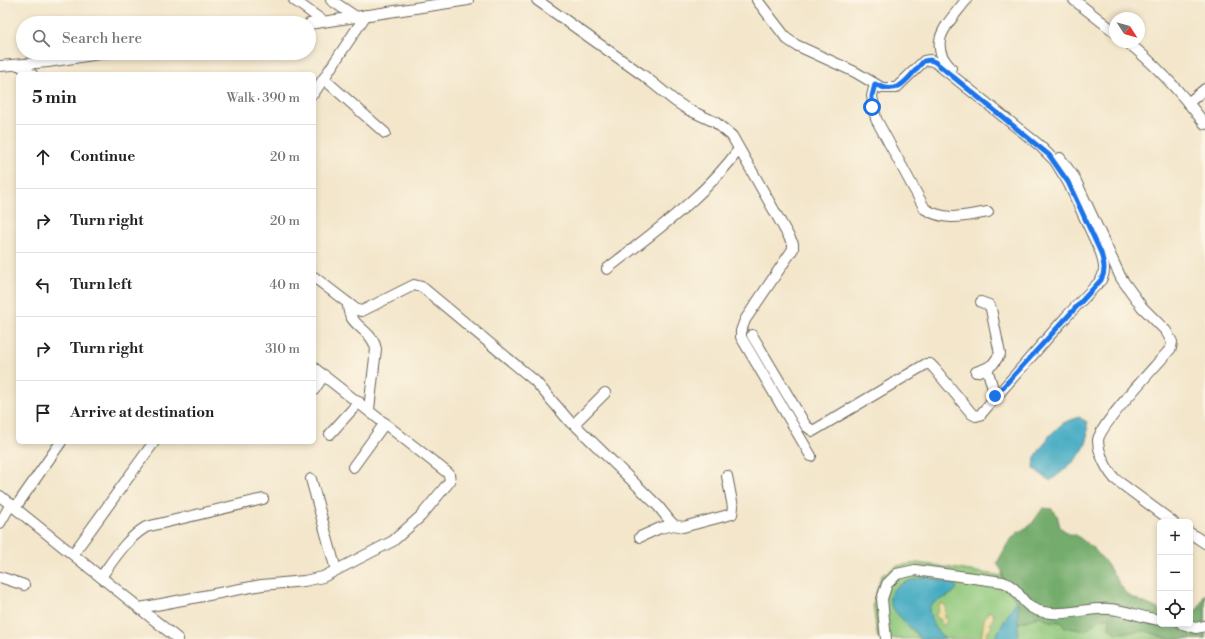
<!DOCTYPE html>
<html lang="en">
<head>
<meta charset="utf-8">
<style>
	body { margin:0; font-family:"Libre Bodoni",serif; background:#f6f6f6; color:#222 }
	.controls { position:absolute; right:12px; bottom:12px; display:grid; overflow:hidden; border-radius:6px; box-shadow:0 2px 6px #0003 }
	.controls button { width:36px; height:36px; display:grid; place-items:center; padding:0; border:0; border-bottom:1px solid #e0e0e0; background:#fff; color:#222; font:20px sans-serif }
	.compass { position:absolute; left:1109px; top:12px; width:36px; height:36px; border-radius:50%; background:#fff; box-shadow:0 2px 6px #0003; rotate:126deg }
	.stop { position:absolute; width:12px; height:12px; margin:-9px; border:3px solid #1a73e8; border-radius:50%; background:#fff }
	.stop.end { background:#1a73e8; border-color:#fff; box-shadow:0 1px 4px #0008 }
	.list { margin:0; padding:0; list-style:none }
	h2 { display:flex; justify-content:space-between; align-items:center; height:52px; margin:0; padding:0 16px; font-size:17px }
	h2 small { font-size:13px; font-weight:400; color:#767676 }
	.list li { display:grid; grid-template-columns:26px 1fr auto; gap:12px; align-items:center; box-sizing:border-box; height:64px; padding:0 16px; border-top:1px solid #e0e0e0 }
	.list b { display:block; font-size:15px; white-space:nowrap }
	.list em { font-size:13px; font-style:normal; color:#767676 }
	.icon { flex:none; width:22px; height:22px; fill:none; stroke:currentColor; stroke-width:2; stroke-linecap:round; stroke-linejoin:round }
	.map { position:relative; flex:none; width:1205px; height:639px; overflow:hidden }
	.search { position:absolute; background:#fff; box-shadow:0 2px 6px #0003; left:16px; top:16px; width:300px; height:44px; display:flex; align-items:center; gap:10px; box-sizing:border-box; padding:0 14px; border-radius:22px; color:#767676; font-size:15px }
	.panel { position:absolute; background:#fff; box-shadow:0 2px 6px #0003; left:16px; top:72px; width:300px; height:372px; border-radius:6px }
	.map>svg:first-child { display:block }
	.green { fill:#8fc87c; stroke:#56724c }
	.forest { fill:#73ac6c; stroke:#486444 }
	.sand { fill:#eeda9e; stroke:#857b5d }
	.water { fill:#42aac2; stroke:#2f636f }
	.lines { fill:none; stroke-linecap:round; stroke-linejoin:round }
	.minor-casing { stroke:#676359; stroke-width:12 }
	.minor { stroke:#fff; stroke-width:10 }
	.route { stroke:#1a73e8; stroke-width:5 }
</style>
</head>
<body>
<div class="map">
<svg width="1205" height="639" viewBox="0 0 1205 639">
	<rect width="100%" height="100%" fill="#fcf5e5"/>
	<filter id="ink" filterUnits="userSpaceOnUse"><feTurbulence type="fractalNoise" baseFrequency=".025" numOctaves="2"/><feDisplacementMap in="SourceGraphic" scale="8" xChannelSelector="R" yChannelSelector="G"/><feConvolveMatrix kernelMatrix="1 2 1 2 8 2 1 2 1" color-interpolation-filters="sRGB"/></filter>
	<filter id="wash" filterUnits="userSpaceOnUse"><feTurbulence type="fractalNoise" baseFrequency=".012" numOctaves="4" result="noise"/><feDisplacementMap in="SourceGraphic" scale="16" xChannelSelector="R" yChannelSelector="G"/><feGaussianBlur stdDeviation="0.9" result="paint"/><feColorMatrix in="noise" values="0 0 0 0 0 0 0 0 0 0 0 0 0 0 0 0 0 1.4 0 .05"/><feComposite in="paint" operator="in"/></filter>
	<g filter="url(#wash)">
		<rect width="100%" height="100%" fill="#f3e6cb"/>
		<polygon class="green" points="918,563 1127,595 1160,610 1160,624 1190,624 1190,614 1198,609 1205,594 1205,639 878,639 873,604 881,576 897,566"/>
		<path class="forest" d="M1043,508l9,1 5,6 3,12 9,7 7,1 18,14 12,14 21,32 33,15v14h30v-10l8,-5 7,-15v45h-36l-23,-8 -29,2 -8,-5 1,-11 -10,2 -15,12 -20,-4 -4,-5 -12,-1 -8,-5 -24,8c-1,-18 4,-24 -13,-36l-2,-17 -5,-8 11,-20 9,-10 14,-8z"/>
		<g class="sand">
			<polygon points="942,603 946,606 945,617 947,622 942,626 941,620 935,616 938,612 939,606"/>
			<polygon points="989,611 994,614 993,619 990,623 992,627 986,634 988,639 981,639 984,619"/>
		</g>
		<g class="water">
			<path d="M1079,417l8,5c0,6 1,13 0,19 -5,17 -24,30 -37,40l-16,-12 1,-12 15,-22 13,-12z"/>
			<path d="M928,577l28,8 1,3c-7,11 -20,10 -28,19 1,15 6,22 16,32h-24c-7,-8 -25,-25 -29,-32 -11,-21 22,-29 36,-30z"/>
			<polygon points="1016,601 1018,603 1018,639 994,639"/>
		</g>
	</g>
	<g filter="url(#ink)">
		<g class="lines">
			<defs>
				<g id="minor">
					<polyline points="294,0 323,21"/>
					<polyline points="331,0 356,17"/>
					<polyline points="537,0 644,76 675,101 687,109 715,122 732,136 793,244 793,249 745,320 741,331 741,337 811,456"/>
					<polyline points="1074,0 1115,32"/>
					<polyline points="309,24 468,0"/>
					<path d="M1127,42c30,23 55,52 78,82"/>
					<polyline points="19,65 32,74"/>
					<polyline points="0,66 48,62 105,53"/>
					<path d="M951,68c-26,-26 -2,-45 15,-68"/>
					<polyline points="324,79 385,133"/>
					<path d="M875,84l-3,12 4,23 49,90c22,13 39,7 63,3"/>
					<polyline points="314,93 366,15"/>
					<polyline points="1188,103 1205,89"/>
					<path d="M1060,158l14,19 47,101 21,29 24,24 6,11 -1,6c-13,16 -71,76 -73,92 0,13 9,30 17,39l58,43"/>
					<path d="M607,269c44,-35 99,-73 132,-120"/>
					<polyline points="314,277 357,310 362,311 414,285 422,287 535,381 571,423 574,424 605,393"/>
					<polyline points="981,302 989,305 991,309 1000,354 993,364 987,368 995,396"/>
					<path d="M348,303c-1,24 24,25 28,46l-7,60"/>
					<path d="M752,335l54,91 7,5 113,-67h4l4,4 38,46 4,2 4,-1 86,-98 35,-37c5,-9 3,-16 0,-27l-33,-71 -13,-21 -16,-16 -104,-83 -5,-2 -6,1 -28,27h-14l-27,-16 -59,-27 -9,-6 -30,-39"/>
					<polyline points="976,372 987,368"/>
					<polyline points="314,390 324,375"/>
					<polyline points="574,424 658,506 670,521 674,525 683,527 732,514 733,507 727,476"/>
					<polyline points="330,434 359,402"/>
					<polyline points="353,467 385,423"/>
					<polyline points="311,479 336,570"/>
					<polyline points="0,496 178,639"/>
					<polyline points="15,508 61,442"/>
					<polyline points="0,523 11,504"/>
					<polyline points="1190,533 1205,543"/>
					<polyline points="640,537 660,528 674,525"/>
					<polyline points="73,554 154,442"/>
					<polyline points="0,577 24,585"/>
					<path d="M101,577c13,-18 25,-38 45,-50l117,-28"/>
					<polyline points="140,608 262,585 304,581 323,577 393,541 421,516 450,481 449,474 314,368"/>
					<polyline points="1182,624 1196,628 1205,626"/>
					<path d="M886,639l-4,-40 5,-15 10,-10 18,-4 88,12c15,5 17,19 29,26 23,12 53,-1 77,1 17,1 34,9 51,11"/>
				</g>
			</defs>
			<use href="#minor" class="minor-casing"/>
			<use href="#minor" class="minor"/>
		</g>
	</g>
	<g class="lines" filter="url(#ink)">
		<path class="route" d="M872,107v-11l3,-12c25,14 33,-8 49,-23l6,-1 5,2 114,93 19,27 33,71c3,11 5,18 0,27l-106,116"/>
	</g>
</svg>
<div class="controls">
<button>+</button>
<button>−</button>
<button><svg class="icon" aria-label="locate" viewBox="0 0 24 24"><circle cx="12" cy="12" r="6"/><path d="M12 2v4M12 18v4M2 12h4M18 12h4"/></svg></button>
</div>
<svg class="compass" viewBox="-18 -18 36 36"><path d="M0-13l5 13h-10z" fill="#e53935"/><path d="M0 13l5-13h-10z" fill="#767676"/></svg>
<div class="stop" style="left:872px;top:107px"></div>
<div class="stop end" style="left:995px;top:396px"></div>
<div class="search"><svg class="icon" aria-label="search" viewBox="0 0 24 24"><circle cx="10" cy="10" r="6"/><path d="M15 15l6 6"/></svg>Search here</div>
<section class="panel">
<h2>5 min<small>Walk · 390 m</small></h2>
<ul class="list">
<li><svg class="icon" aria-label="ahead" viewBox="0 0 24 24"><path d="M12 20V5M6 11l6-6 6 6"/></svg><div><b>Continue</b></div><em>20 m</em></li>
<li><svg class="icon" aria-label="right" viewBox="0 0 24 24"><path d="M7 20v-9h11M14 6l5 5-5 5"/></svg><div><b>Turn right</b></div><em>20 m</em></li>
<li><svg class="icon" aria-label="left" viewBox="0 0 24 24"><path d="M17 20v-9H6M10 6l-5 5 5 5"/></svg><div><b>Turn left</b></div><em>40 m</em></li>
<li><svg class="icon" aria-label="right" viewBox="0 0 24 24"><path d="M7 20v-9h11M14 6l5 5-5 5"/></svg><div><b>Turn right</b></div><em>310 m</em></li>
<li><svg class="icon" aria-label="arrive" viewBox="0 0 24 24"><path d="M6 21V4h12l-3 4 3 4H6"/></svg><div><b>Arrive at destination</b></div></li>
</ul>
</section>
</div>
</body>
</html>
